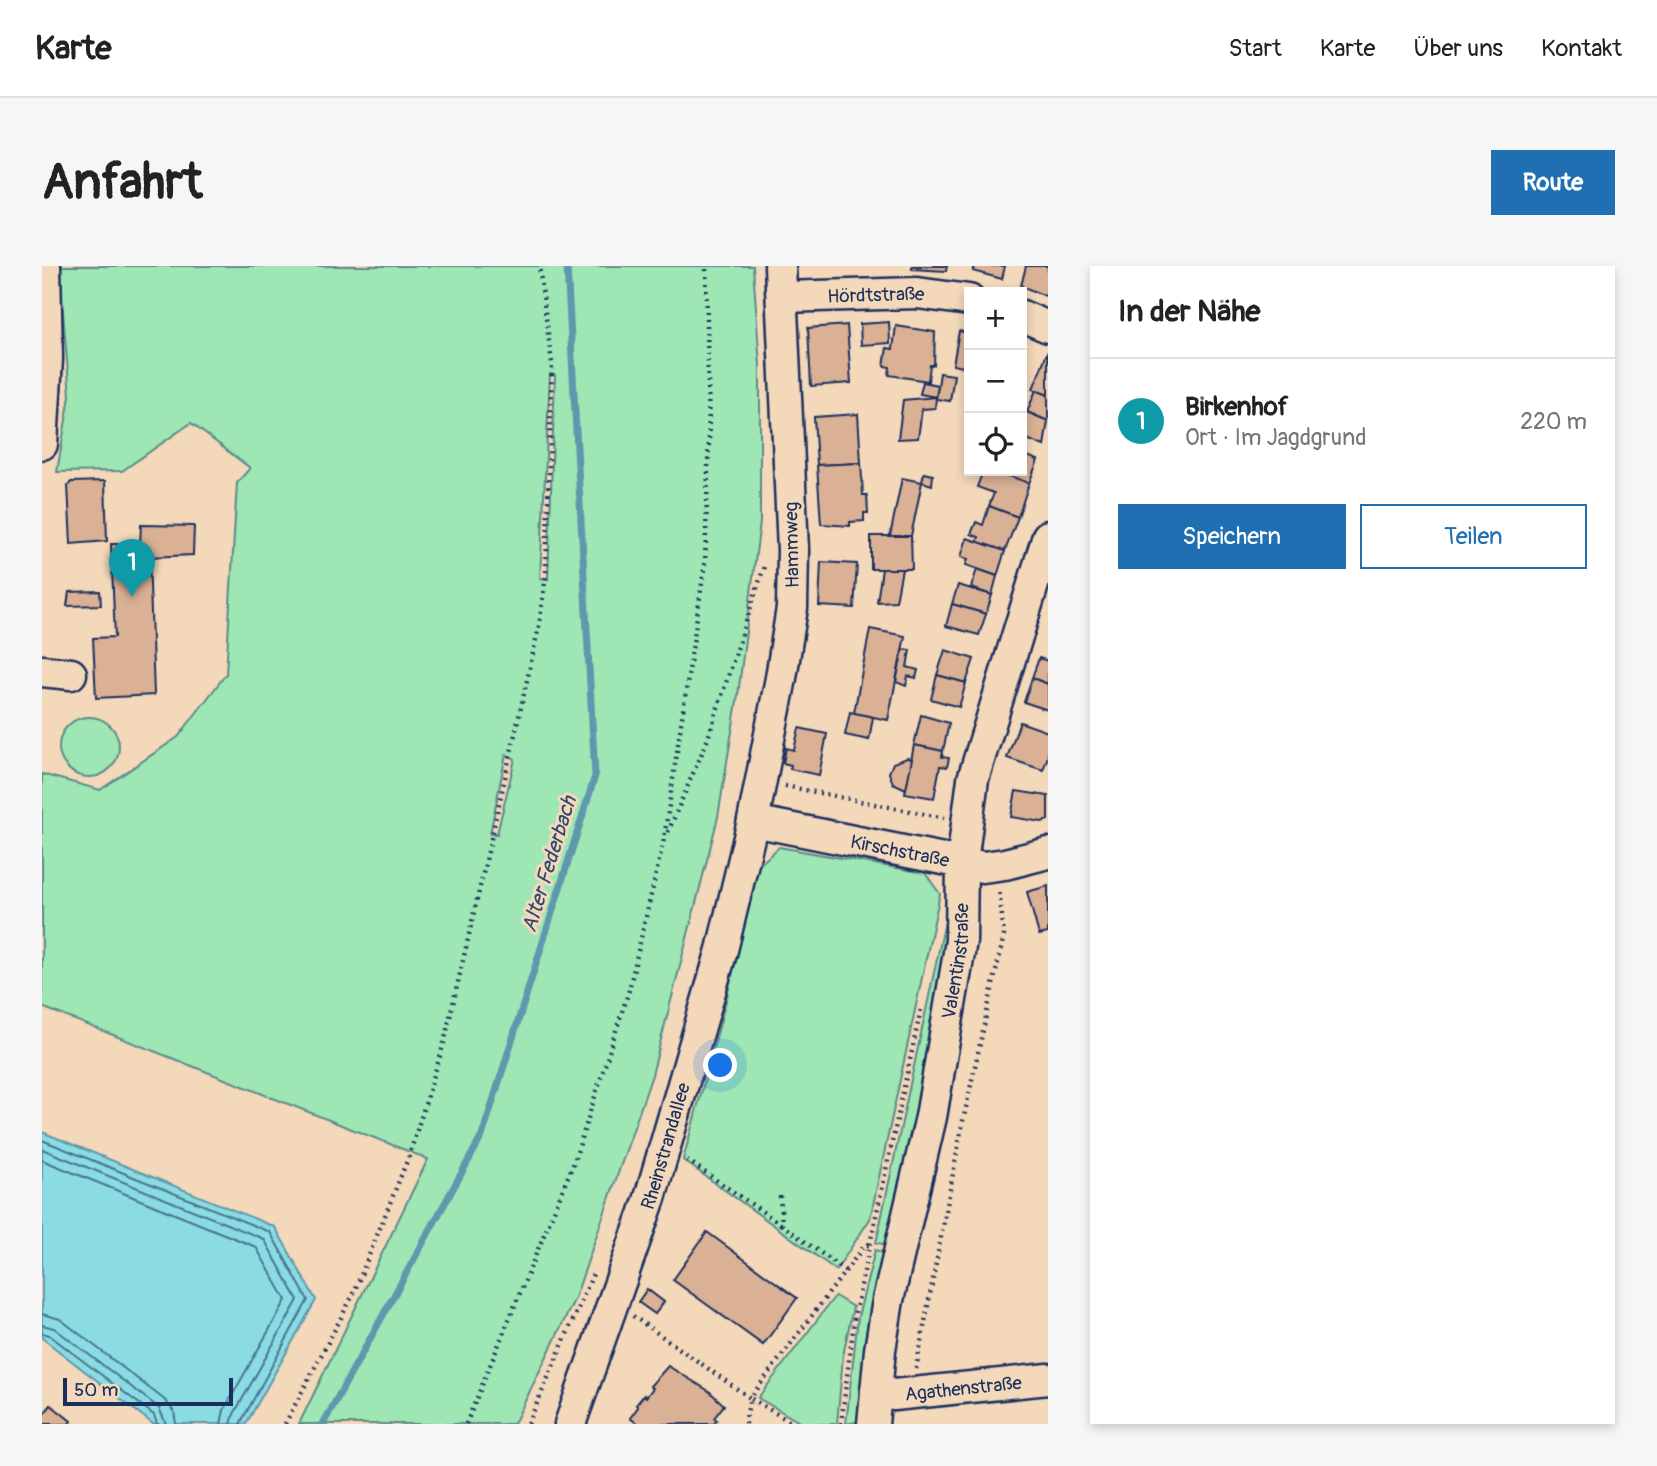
<!DOCTYPE html>
<html lang="de">
<head>
<meta charset="utf-8">
<style>
	body { margin:0; font-family:Pangolin,sans-serif; background:#f6f6f6; color:#222 }
	.controls { position:absolute; right:21px; top:21px; display:grid; overflow:hidden; border-radius:0px; box-shadow:0 4px 10px #0003 }
	.controls button { width:63px; height:63px; display:grid; place-items:center; padding:0; border:0; border-bottom:2px solid #e0e0e0; background:#fff; color:#222; font:35px sans-serif }
	.scale { position:absolute; left:21px; bottom:18px; width:170px; box-sizing:border-box; padding-left:7px; border:4px solid #1b2f5e; border-top:0; font-size:19px; line-height:24px; white-space:nowrap; color:#1b2f5e; -webkit-text-stroke:5px #f3d8ba; paint-order:stroke }
	.you { position:absolute; left:679px; top:800px; width:24px; height:24px; margin:-18px; border:5px solid #fff; border-radius:50%; background:#1a73e8; box-shadow:0 0 0 10px #1a73e833 }
	.badge { display:grid; place-items:center; width:46px; height:46px; border-radius:50%; background:#1f6fb2; color:#fff; font-size:23px; font-weight:700 }
	.pin { position:absolute; translate:-50% -58px; filter:drop-shadow(0 2px 4px #0008) }
	.pin::after { content:''; position:absolute; top:37px; width:24px; height:21px; background:inherit; clip-path:polygon(0 0,100% 0,50% 100%) }
	.list { margin:0; padding:0; list-style:none }
	h2 { display:flex; justify-content:space-between; align-items:center; height:91px; margin:0; padding:0 28px; font-size:30px }
	h2 small { font-size:23px; font-weight:400; color:#767676 }
	.list li { display:grid; grid-template-columns:46px 1fr auto; gap:21px; align-items:center; box-sizing:border-box; height:126px; padding:0 28px; border-top:2px solid #e0e0e0 }
	.list b { display:block; font-size:26px; white-space:nowrap }
	.list p { margin:0; font-size:23px; white-space:nowrap; color:#767676 }
	.list em { font-size:23px; font-style:normal; color:#767676 }
	.actions { display:flex; gap:14px; padding:21px 28px }
	.actions a { flex:1; padding:16px 0; border:2px solid #1f6fb2; border-radius:0px; text-align:center; font-size:24px; color:#1f6fb2 }
	.actions .main { background:#1f6fb2; color:#fff }
	.icon { flex:none; width:38px; height:38px; fill:none; stroke:currentColor; stroke-width:2; stroke-linecap:round; stroke-linejoin:round }
	.map { position:relative; flex:none; width:1006px; height:1158px; overflow:hidden; border-radius:0px }
	header { display:flex; align-items:center; gap:42px; box-sizing:border-box; height:98px; padding:0 35px; background:#fff; border-bottom:2px solid #e0e0e0 }
	header strong { font-size:33px }
	nav { display:flex; gap:38px; margin-inline-start:auto; font-size:24px }
	.intro { display:flex; align-items:center; justify-content:space-between; box-sizing:border-box; height:168px; padding:0 42px }
	h1 { margin:0; font-size:49px }
	.button { padding:18px 32px; border-radius:0px; background:#1f6fb2; color:#fff; font-size:24px; font-weight:700 }
	main { display:flex; gap:42px; padding:0 42px }
	aside { flex:1; background:#fff; border-radius:0px; box-shadow:0 4px 10px #0003 }
	.map>svg:first-child { display:block }
	.green { fill:#9ee6b4; stroke:#5c8a89; stroke-width:2; fill-rule:evenodd }
	.water { fill:#8bdce2; stroke:#5e97ad; stroke-width:2 }
	.lines { fill:none; stroke-linecap:round; stroke-linejoin:round }
	.shore { stroke:#487493; stroke-width:2 }
	.stream { stroke:#5e97ad; stroke-width:7 }
	.building { fill:#dbb195; stroke:#1b2f5e; stroke-width:2 }
	.minor-casing { stroke:#1b2f5e; stroke-width:35 }
	.path { stroke:#1b2f5e; stroke-width:4.5; stroke-dasharray:2 5; stroke-linecap:butt }
	.minor { stroke:#f3d8ba; stroke-width:30 }
	.labels { text-anchor:middle; stroke-width:6; stroke-linejoin:round; paint-order:stroke }
	.street-label { font-size:19px; fill:#1b2f5e; stroke:#f3d8ba }
	.water-label { font-size:21px; font-style:italic; fill:#2c4972; stroke:#f3d8ba }
</style>
</head>
<body>
<header>
<strong>Karte</strong>
<nav><a>Start</a><a>Karte</a><a>Über uns</a><a>Kontakt</a></nav>
</header>
<div class="intro"><h1>Anfahrt</h1><a class="button">Route</a></div>
<main>
<div class="map">
<svg width="1006" height="1158" viewBox="0 0 1006 1158">
	<rect width="100%" height="100%" fill="#f3d8ba"/>
	<filter id="ink" filterUnits="userSpaceOnUse"><feTurbulence type="fractalNoise" baseFrequency=".0143" numOctaves="2"/><feDisplacementMap in="SourceGraphic" scale="14" xChannelSelector="R" yChannelSelector="G"/><feConvolveMatrix kernelMatrix="1 2 1 2 8 2 1 2 1" color-interpolation-filters="sRGB"/></filter>
	<g filter="url(#ink)">
		<g class="green">
			<path d="M17,0h694l7,100v156l-22,173 -20,122 -66,258 -77,223 -61,126h-215l129,-265 -386,-152v-233l58,16 78,-53 48,-63 11,-191 13,-15 -59,-45 -69,48 -65,1 13,-76zM508,108l5,1 -7,204 -8,-1zM464,488l9,5 -18,75h-7z"/>
			<circle cx="47" cy="481" r="30"/>
			<polygon points="737,581 883,607 898,628 828,953 794,1004 641,894 685,731 713,603"/>
			<polygon points="907,637 916,656 849,979 834,977"/>
			<polygon points="833,984 847,988 821,1155 804,1158 816,1051"/>
			<polygon points="793,1030 811,1041 801,1090 795,1158 761,1158 716,1132"/>
		</g>
		<polygon class="water" points="0,866 233,961 274,1034 204,1158 111,1158 0,1072"/>
		<g class="lines">
			<g class="shore">
				<polyline points="0,874 228,966 266,1034 198,1158"/>
				<polyline points="0,883 222,973 256,1034 192,1148 189,1158"/>
				<polyline points="0,894 214,981 244,1034 182,1144 179,1158"/>
				<polyline points="0,1048 18,1053 124,1135 132,1146 134,1158"/>
				<polyline points="0,1059 12,1062 117,1142 124,1158"/>
				<polyline points="0,1067 7,1069 112,1149 115,1158"/>
			</g>
			<polyline class="stream" points="281,1158 440,870 553,510 525,0"/>
		</g>
		<g class="building">
			<polygon points="870,0 905,0 904,5 870,3"/>
			<polygon points="933,0 963,0 960,13 931,5"/>
			<polygon points="984,0 1006,0 1006,31 979,20"/>
			<polygon points="847,56 848,77 819,79 818,58"/>
			<polygon points="805,59 809,117 769,120 766,62"/>
			<polygon points="854,60 893,66 892,99 888,99 886,115 847,109 848,101 842,100 845,82 851,83"/>
			<polygon points="917,65 927,67 927,102 911,99"/>
			<polygon points="1005,87 1006,88 1006,129 991,123"/>
			<polygon points="898,107 912,109 908,135 894,133"/>
			<polygon points="881,116 896,119 894,131 878,128"/>
			<polygon points="994,124 1006,129 1006,155 985,146"/>
			<polygon points="894,131 893,142 880,143 876,172 856,173 861,134"/>
			<polygon points="980,144 1006,155 1002,180 980,171"/>
			<polygon points="816,148 819,197 775,199 772,151"/>
			<polygon points="980,188 996,194 987,217 969,211 971,205 980,205"/>
			<polygon points="819,197 821,229 825,229 826,247 822,247 822,255 808,256 808,260 779,258 775,199"/>
			<polygon points="941,205 959,207 987,217 976,251 947,240 952,227 935,221"/>
			<polygon points="882,207 891,209 890,219 880,216"/>
			<polygon points="860,212 880,216 869,270 848,270"/>
			<polygon points="63,215 65,275 29,278 26,220 29,216"/>
			<polygon points="947,240 976,251 963,285 935,276 937,271 929,268 934,256 941,259"/>
			<polygon points="99,259 152,260 151,289 107,291 112,429 54,432 51,372 73,371 69,278 98,278"/>
			<polygon points="829,270 869,270 870,303 829,303"/>
			<polygon points="925,272 963,285 955,310 924,299 926,293 919,291"/>
			<polygon points="779,296 815,298 812,342 777,340"/>
			<polygon points="840,303 860,303 854,335 835,336"/>
			<polygon points="935,303 955,310 950,329 929,322"/>
			<polygon points="916,319 950,329 944,348 910,338"/>
			<polygon points="58,325 59,339 25,340 27,326"/>
			<polygon points="910,338 944,348 937,369 904,360"/>
			<polygon points="828,363 863,370 846,454 812,447"/>
			<polygon points="861,383 868,384 865,401 876,404 874,412 866,410 864,420 854,416"/>
			<polygon points="903,384 932,393 924,417 895,409"/>
			<polygon points="997,392 1006,395 1006,418 990,412"/>
			<polygon points="895,409 924,417 917,441 889,433"/>
			<polygon points="990,412 1006,418 1006,444 982,436"/>
			<polygon points="808,446 831,451 827,474 803,469"/>
			<polygon points="879,449 907,457 901,485 872,479"/>
			<polygon points="978,456 1006,466 1006,490 1001,504 965,492"/>
			<polygon points="757,462 785,468 777,509 748,503 749,499 741,497 744,482 752,484"/>
			<polygon points="872,479 901,485 900,491 907,492 905,501 898,500 892,532 863,527"/>
			<polygon points="865,492 870,493 864,523 851,517 847,507 851,497"/>
			<polygon points="974,525 1006,530 1006,554 1000,556 969,551"/>
			<polygon points="1006,620 1006,667 997,669 985,626"/>
			<polygon points="665,966 755,1032 721,1079 631,1014"/>
			<polygon points="605,1023 622,1036 613,1048 596,1036"/>
			<polygon points="626,1100 667,1125 682,1139 672,1152 675,1154 672,1158 596,1158 588,1152 596,1141 594,1139 602,1129 604,1131 611,1122 608,1120"/>
			<polygon points="9,1139 29,1155 27,1158 0,1158 0,1150"/>
		</g>
		<g class="lines">
			<defs>
				<g id="minor">
					<path id="s1" d="M741,31l134,-4 52,7"/>
					<polyline points="980,50 1006,61"/>
					<polyline points="0,178 5,93 3,0"/>
					<polyline points="0,405 29,408"/>
					<path id="s2" d="M711,555l230,46 22,-3 43,-11"/>
					<path id="s3" d="M834,1125l18,4 154,-16"/>
					<path id="s4" d="M528,1158l80,-226 72,-248 31,-129 28,-143 11,-70 1,-58 -13,-284"/>
					<path id="s5" d="M831,1158l7,-74 8,-50 43,-183 30,-176 1,-79 11,-83 75,-243"/>
				</g>
			</defs>
			<use href="#minor" class="minor-casing"/>
			<g class="path">
				<polyline points="743,520 902,552"/>
				<polyline points="626,566 665,475 723,298"/>
				<polyline points="645,894 740,959"/>
				<polyline points="738,930 740,959 804,1005"/>
				<polyline points="591,1050 708,1132 823,979 830,979"/>
				<polyline points="874,1103 921,855 962,669 957,623"/>
				<polyline points="243,1158 311,1029 367,890 402,777 472,473 497,360 504,309 510,97 497,0"/>
				<polyline points="424,1158 532,896 587,724 622,573 663,297 667,172 664,0"/>
				<polyline points="486,1158 551,1008"/>
				<polyline points="703,1158 708,1132 752,1158"/>
				<polyline points="799,1158 813,1047 879,743"/>
			</g>
			<use href="#minor" class="minor"/>
		</g>
	</g>
	<g class="labels">
		<g class="street-label">
			<text dy="7" stroke="none"><textPath href="#s1" startOffset="93">Hördtstraße</textPath></text>
			<text transform="translate(749 279) rotate(-91)" y="7">Hammweg</text>
			<text dy="7" stroke="none"><textPath href="#s2" startOffset="150">Kirschstraße</textPath></text>
			<text dy="7" stroke="none"><textPath href="#s5" startOffset="471">Valentinstraße</textPath></text>
			<text dy="7" stroke="none"><textPath href="#s4" startOffset="294">Rheinstrandallee</textPath></text>
			<text dy="7" stroke="none"><textPath href="#s3" startOffset="88">Agathenstraße</textPath></text>
		</g>
		<g class="water-label">
			<text transform="translate(507 598) rotate(-73)" y="7">Alter Federbach</text>
		</g>
	</g>
</svg>
<div class="controls">
<button>+</button>
<button>−</button>
<button><svg class="icon" aria-label="locate" viewBox="0 0 24 24"><circle cx="12" cy="12" r="6"/><path d="M12 2v4M12 18v4M2 12h4M18 12h4"/></svg></button>
</div>
<div class="scale">50 m</div>
<div class="you"></div>
<div class="pin badge" style="left:90px;top:331px;background:#0f9aa8">1</div>
</div>
<aside>
<h2>In der Nähe<small></small></h2>
<ul class="list">
<li><span class="badge" style="background:#0f9aa8">1</span><div><b>Birkenhof</b><p>Ort · Im Jagdgrund</p></div><em>220 m</em></li>
</ul>
<div class="actions"><a class="main">Speichern</a><a>Teilen</a></div>
</aside>
</main>
</body>
</html>
